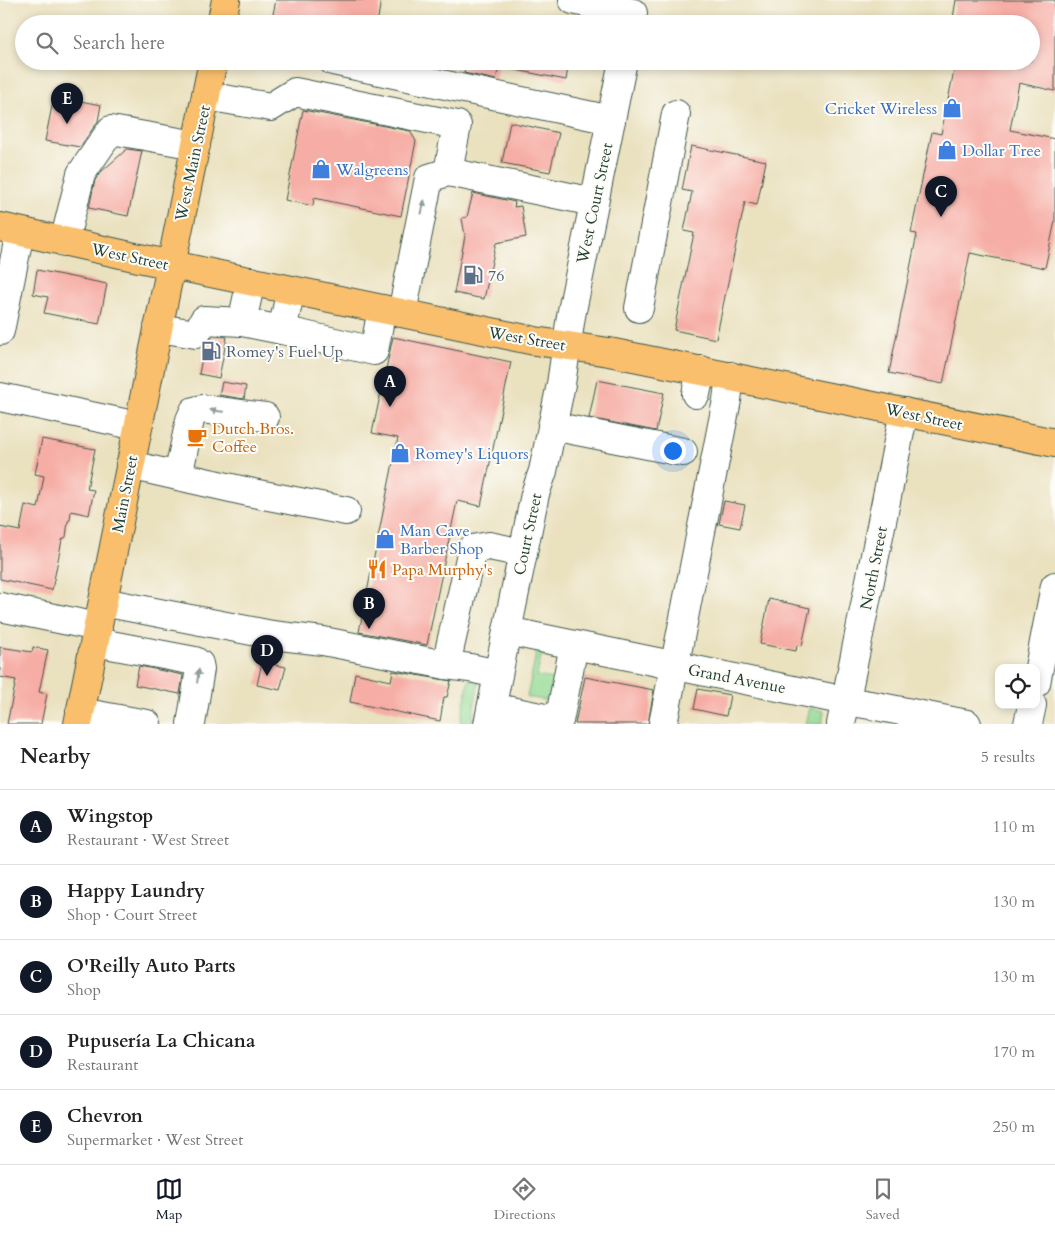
<!DOCTYPE html>
<html lang="en">
<head>
<meta charset="utf-8">
<style>
	body { margin:0; font-family:Cardo,serif; background:#f6f6f6; color:#222 }
	.controls { position:absolute; right:15px; bottom:15px; display:grid; overflow:hidden; border-radius:10px; box-shadow:0 2px 8px #0003 }
	.controls button { width:45px; height:45px; display:grid; place-items:center; padding:0; border:0; border-bottom:1px solid #e0e0e0; background:#fff; color:#222; font:25px sans-serif }
	.you { position:absolute; left:672px; top:450px; width:18px; height:18px; margin:-12px; border:4px solid #fff; border-radius:50%; background:#1a73e8; box-shadow:0 0 0 8px #1a73e833 }
	.badge { display:grid; place-items:center; width:32px; height:32px; border-radius:50%; background:#111827; color:#fff; font-size:16px; font-weight:700 }
	.pin { position:absolute; translate:-50% -41px; filter:drop-shadow(0 1px 2px #0008) }
	.pin::after { content:''; position:absolute; top:26px; width:18px; height:15px; background:inherit; clip-path:polygon(0 0,100% 0,50% 100%) }
	.list { margin:0; padding:0; list-style:none }
	h2 { display:flex; justify-content:space-between; align-items:center; height:65px; margin:0; padding:0 20px; font-size:21px }
	h2 small { font-size:16px; font-weight:400; color:#767676 }
	.list li { display:grid; grid-template-columns:32px 1fr auto; gap:15px; align-items:center; box-sizing:border-box; height:75px; padding:0 20px; border-top:1px solid #e0e0e0 }
	.list b { display:block; font-size:19px; white-space:nowrap }
	.list p { margin:0; font-size:16px; white-space:nowrap; color:#767676 }
	.list em { font-size:16px; font-style:normal; color:#767676 }
	.icon { flex:none; width:28px; height:28px; fill:none; stroke:currentColor; stroke-width:2; stroke-linecap:round; stroke-linejoin:round }
	.map { position:relative; flex:none; width:1055px; height:724px; overflow:hidden }
	.search { position:absolute; background:#fff; box-shadow:0 2px 8px #0003; left:15px; right:15px; top:15px; height:55px; display:flex; align-items:center; gap:12px; box-sizing:border-box; padding:0 18px; border-radius:28px; color:#767676; font-size:19px }
	.sheet { height:440px; background:#fff }
	nav { display:flex; justify-content:space-around; align-items:center; box-sizing:border-box; height:70px; border-top:1px solid #e0e0e0; background:#fff; font-size:14px; color:#767676 }
	nav a { display:grid; justify-items:center; gap:2px }
	nav .on { color:#111827 }
	.map>svg:first-child { display:block }
	.green { fill:#92d992; stroke:#588b63 }
	.building { fill:#f6ada5 }
	.lines { fill:none; stroke-linecap:round; stroke-linejoin:round }
	.minor-casing { stroke:#3d5649; stroke-width:30 }
	.major-casing { stroke:#3d5649; stroke-width:30 }
	.minor { stroke:#fff; stroke-width:28 }
	.major { stroke:#f9bf6d; stroke-width:28 }
	.oneway { fill:#8f9e9a }
	.labels { text-anchor:middle; stroke-width:4; stroke-linejoin:round; paint-order:stroke }
	.shop-label { font-size:16px; fill:#366cbe; stroke:#fdfcf7; text-anchor:start }
	.street-label { font-size:16px; fill:#1f3d34; stroke:#fdfcf7 }
	.service-label { font-size:16px; fill:#4e5e75; stroke:#fdfcf7; text-anchor:start }
	.food-label { font-size:16px; fill:#c56008; stroke:#fdfcf7; text-anchor:start }
</style>
</head>
<body>
<div class="map">
<svg width="1055" height="724" viewBox="0 0 1055 724">
	<rect width="100%" height="100%" fill="#fdfcf7"/>
	<filter id="ink" filterUnits="userSpaceOnUse"><feTurbulence type="fractalNoise" baseFrequency=".02" numOctaves="2"/><feDisplacementMap in="SourceGraphic" scale="10" xChannelSelector="R" yChannelSelector="G"/><feConvolveMatrix kernelMatrix="1 2 1 2 8 2 1 2 1" color-interpolation-filters="sRGB"/></filter>
	<filter id="wash" filterUnits="userSpaceOnUse"><feTurbulence type="fractalNoise" baseFrequency=".0096" numOctaves="4" result="noise"/><feDisplacementMap in="SourceGraphic" scale="20" xChannelSelector="R" yChannelSelector="G"/><feGaussianBlur stdDeviation="1.12" result="paint"/><feColorMatrix in="noise" values="0 0 0 0 0 0 0 0 0 0 0 0 0 0 0 0 0 1.4 0 .05"/><feComposite in="paint" operator="in"/></filter>
	<g filter="url(#wash)">
		<rect width="100%" height="100%" fill="#eae1bf"/>
		<g class="green">
			<polygon points="537,649 559,654 563,660 541,656 537,676 558,680 549,700 543,700 527,697"/>
			<polygon points="469,679 479,681 471,724 460,724"/>
			<polygon points="810,708 824,711 822,724 806,724"/>
		</g>
		<g id="blocks">
			<g class="building">
				<polygon points="276,0 381,0 377,24 293,24 272,19"/>
				<polygon points="956,0 1055,0 1055,91 1019,83 1010,130 1055,139 1055,221 1045,268 970,253 943,384 889,373 917,234 911,233 932,132 941,134 956,61 1031,61 1031,24 952,24"/>
				<polygon points="467,61 500,61 496,80 464,73"/>
				<polygon points="507,61 569,61 566,80 506,68"/>
				<polygon points="54,96 101,105 98,121 80,147 45,141"/>
				<polygon points="303,110 410,131 416,141 401,216 314,198 313,206 285,200"/>
				<polygon points="510,122 559,133 550,172 502,163"/>
				<polygon points="691,146 766,161 757,205 745,202 716,339 674,330 694,233 684,231 692,192 682,190"/>
				<polygon points="127,149 142,151 128,216 89,208 95,180 101,172"/>
				<polygon points="473,193 515,202 514,207 521,206 526,237 496,243 484,299 454,293 465,236 462,218 467,217"/>
				<polygon points="37,270 107,284 99,324 44,313 48,297 33,294"/>
				<polygon points="213,336 227,337 219,378 199,374 204,347 209,342"/>
				<polygon points="393,337 511,362 481,506 457,501 427,645 359,632 398,438 372,433"/>
				<polygon points="597,380 664,393 656,431 589,418"/>
				<polygon points="222,382 246,386 244,399 219,395"/>
				<polygon points="42,439 95,449 87,489 94,490 89,515 71,511 70,520 68,521 66,537 62,540 52,590 0,579 0,527 20,531 25,505 38,508 44,476 35,474"/>
				<polygon points="724,501 745,505 740,528 719,524"/>
				<polygon points="769,599 810,608 802,646 797,645 796,651 760,644"/>
				<polygon points="0,647 32,652 33,647 48,650 39,692 47,694 41,724 7,724 16,680 0,677"/>
				<polygon points="262,662 286,667 280,690 257,685"/>
				<polygon points="139,666 183,675 180,694 135,685"/>
				<polygon points="393,671 451,681 447,697 444,697 440,721 350,702 355,673 391,681"/>
				<polygon points="585,677 654,690 648,724 575,724"/>
				<polygon points="698,689 730,695 726,716 694,709"/>
			</g>
		</g>
	</g>
	<g filter="url(#ink)">
		<use href="#blocks" fill-opacity="0" stroke="#3d5649" stroke-width="1"/>
		<g class="lines">
			<defs>
				<g id="minor">
					<polyline points="573,0 633,13"/>
					<polyline points="333,61 611,120"/>
					<polyline points="206,96 271,107 295,92 457,125 448,172"/>
					<polyline points="64,242 81,174 111,130 196,145"/>
					<polyline points="251,281 242,322 282,330 374,351 382,309"/>
					<polyline points="639,308 676,114"/>
					<polyline points="402,313 429,178 448,172 594,202"/>
					<polyline points="158,328 196,334 204,320 242,322"/>
					<polyline points="282,330 291,290"/>
					<polyline points="0,331 20,232"/>
					<polyline points="696,394 701,370"/>
					<polyline points="0,397 138,426"/>
					<polyline points="552,426 683,452"/>
					<polyline points="130,465 253,493 346,511"/>
					<polyline points="178,476 190,420 194,411 202,409 265,417"/>
					<polyline points="103,602 272,635 323,641 446,665"/>
					<polyline points="0,607 98,627"/>
					<polyline points="507,631 846,701 876,706 967,724"/>
					<polyline points="95,642 195,661 199,664 200,669 191,724"/>
					<polyline points="498,674 470,668 446,665 472,549 489,546 523,553"/>
					<polyline points="1036,683 1055,586"/>
					<polyline points="492,707 559,721 574,645"/>
					<polyline points="80,712 147,724"/>
					<polyline points="488,724 535,494 543,471 561,384 571,316 623,61"/>
					<polyline points="663,724 727,400 730,376"/>
					<polyline points="841,724 904,412"/>
					<polyline points="1028,724 1032,705"/>
				</g>
				<g id="major">
					<polyline points="221,24 226,0"/>
					<polyline points="0,227 139,258 535,341 609,352 1055,443"/>
					<polyline points="78,724 166,290 213,61"/>
				</g>
			</defs>
			<use href="#minor" class="minor-casing"/>
			<use href="#major" class="major-casing"/>
			<use href="#minor" class="minor"/>
			<use href="#major" class="major"/>
		</g>
		<defs><path id="oneway-solid" d="M-6-.8H1V-3.2L6.5 0L1 3.2V.8H-6Z" transform="scale(1.25)"/></defs>
		<g class="oneway">
			<use href="#oneway-solid" transform="translate(423 207) rotate(-78)"/>
			<use href="#oneway-solid" transform="translate(217 411) rotate(-172)"/>
			<use href="#oneway-solid" transform="translate(198 676) rotate(-83)"/>
		</g>
	</g>
	<defs>
		<symbol id="shop-bare" viewBox="-9 -9 18 18"><path d="M-5-2.5h2.3a2.7 3.5 0 0 1 5.4 0H5L5.5 6h-11ZM-1.5-2.5h3a1.5 2.3 0 0 0-3 0Z" fill="#3f7fe0" stroke="#fdfcf7" stroke-width="2.5" paint-order="stroke"/></symbol>
		<symbol id="fuel-bare" viewBox="-9 -9 18 18"><path d="M-5.5-6h7V0h2V4h1.3V-2.5L3-4.5l.8-.8L6-3V5H2.5V1h-1V6h-7ZM-4.2-4.7v3.2H.2V-4.7Z" fill="#5c6f8a" stroke="#fdfcf7" stroke-width="2.5" paint-order="stroke"/></symbol>
		<symbol id="cafe-bare" viewBox="-9 -9 18 18"><path d="M-5.5-4.5H6V0H3Q3 3.5 0 3.5H-2.5Q-5.5 3.5-5.5 0ZM3-3.2v2h1.7v-2ZM-6 4.5H4V6H-6Z" fill="#e8710a" stroke="#fdfcf7" stroke-width="2.5" paint-order="stroke"/></symbol>
		<symbol id="restaurant-bare" viewBox="-9 -9 18 18"><path d="M-5-6h1v4h1v-4h1v4h1v-4h1v5L-1.5 .5V6h-2V.5L-5-1ZM5-6V6H3V1.5H1.5Q1.5-4 5-6Z" fill="#e8710a" stroke="#fdfcf7" stroke-width="2.5" paint-order="stroke"/></symbol>
	</defs>
	<g fill-rule="evenodd">
		<use href="#shop-bare" x="938" y="94" width="28" height="28"/>
		<use href="#shop-bare" x="933" y="136" width="28" height="28"/>
		<use href="#shop-bare" x="307" y="155" width="28" height="28"/>
		<use href="#fuel-bare" x="459" y="261" width="28" height="28"/>
		<use href="#fuel-bare" x="197" y="337" width="28" height="28"/>
		<use href="#cafe-bare" x="183" y="423" width="28" height="28"/>
		<use href="#shop-bare" x="386" y="439" width="28" height="28"/>
		<use href="#shop-bare" x="371" y="525" width="28" height="28"/>
		<use href="#restaurant-bare" x="363" y="555" width="28" height="28"/>
	</g>
	<g class="labels">
		<g class="shop-label">
			<text x="937" y="114" text-anchor="end">Cricket Wireless</text>
			<text x="962" y="156">Dollar Tree</text>
			<text x="336" y="175">Walgreens</text>
			<text x="415" y="459">Romey's Liquors</text>
			<text x="400" y="536">Man Cave<tspan x="400" dy="18">Barber Shop</tspan></text>
		</g>
		<g class="street-label">
			<text transform="translate(192 163) rotate(-78)" y="6">West Main Street</text>
			<text transform="translate(594 203) rotate(-78)" y="6">West Court Street</text>
			<text transform="translate(130 256) rotate(12)" y="6">West Street</text>
			<text transform="translate(527 338) rotate(10)" y="6">West Street</text>
			<text transform="translate(924 416) rotate(12)" y="6">West Street</text>
			<text transform="translate(124 494) rotate(-79)" y="6">Main Street</text>
			<text transform="translate(527 534) rotate(-78)" y="6">Court Street</text>
			<text transform="translate(873 568) rotate(-79)" y="6">North Street</text>
			<text transform="translate(737 678) rotate(11)" y="6">Grand Avenue</text>
		</g>
		<g class="service-label">
			<text x="488" y="281">76</text>
			<text x="226" y="357">Romey's Fuel Up</text>
		</g>
		<g class="food-label">
			<text x="212" y="434">Dutch Bros.<tspan x="212" dy="18">Coffee</tspan></text>
			<text x="392" y="575">Papa Murphy's</text>
		</g>
	</g>
</svg>
<div class="controls">
<button><svg class="icon" aria-label="locate" viewBox="0 0 24 24"><circle cx="12" cy="12" r="6"/><path d="M12 2v4M12 18v4M2 12h4M18 12h4"/></svg></button>
</div>
<div class="you"></div>
<div class="pin badge" style="left:390px;top:407px">A</div>
<div class="pin badge" style="left:369px;top:629px">B</div>
<div class="pin badge" style="left:941px;top:217px">C</div>
<div class="pin badge" style="left:267px;top:676px">D</div>
<div class="pin badge" style="left:67px;top:124px">E</div>
<div class="search"><svg class="icon" aria-label="search" viewBox="0 0 24 24"><circle cx="10" cy="10" r="6"/><path d="M15 15l6 6"/></svg>Search here</div>
</div>
<section class="sheet">
<h2>Nearby<small>5 results</small></h2>
<ul class="list">
<li><span class="badge">A</span><div><b>Wingstop</b><p>Restaurant · West Street</p></div><em>110 m</em></li>
<li><span class="badge">B</span><div><b>Happy Laundry</b><p>Shop · Court Street</p></div><em>130 m</em></li>
<li><span class="badge">C</span><div><b>O'Reilly Auto Parts</b><p>Shop</p></div><em>130 m</em></li>
<li><span class="badge">D</span><div><b>Pupusería La Chicana</b><p>Restaurant</p></div><em>170 m</em></li>
<li><span class="badge">E</span><div><b>Chevron</b><p>Supermarket · West Street</p></div><em>250 m</em></li>
</ul>
</section>
<nav>
<a class="on"><svg class="icon" aria-label="map" viewBox="0 0 24 24"><path d="M3 6l6-2 6 2 6-2v14l-6 2-6-2-6 2zM9 4v14M15 6v14"/></svg>Map</a>
<a><svg class="icon" aria-label="directions" viewBox="0 0 24 24"><path d="M12 3l9 9-9 9-9-9zM9 14v-3h6M13 9l2 2-2 2"/></svg>Directions</a>
<a><svg class="icon" aria-label="saved" viewBox="0 0 24 24"><path d="M7 4h10v16l-5-4-5 4z"/></svg>Saved</a>
</nav>
</body>
</html>
